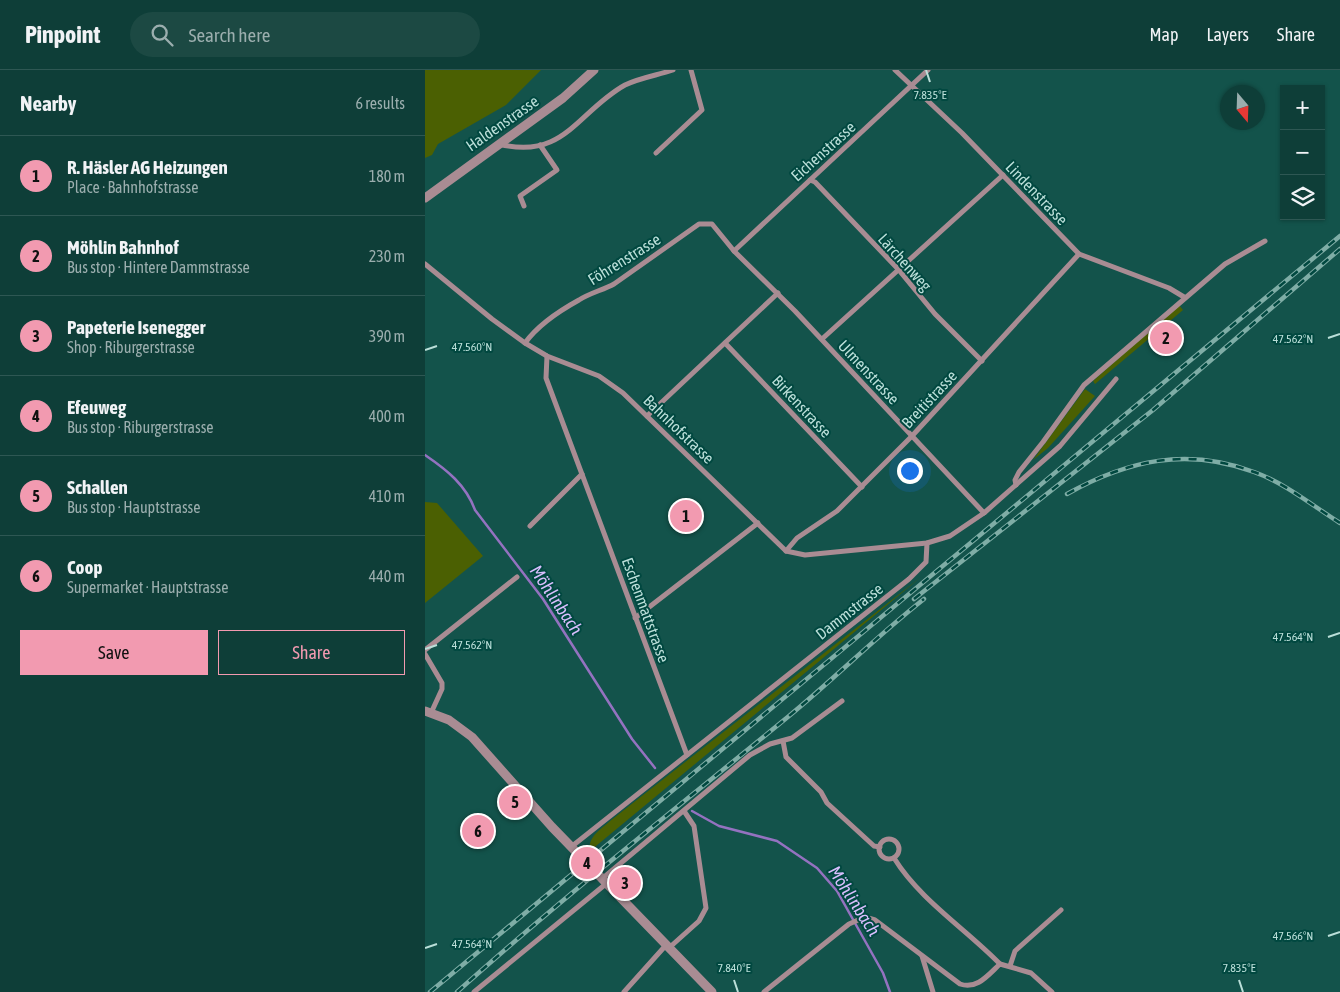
<!DOCTYPE html>
<html lang="en">
<head>
<meta charset="utf-8">
<style>
	body { margin:0; font-family:"Asap Condensed",sans-serif; background:#1c4943; color:#f1f3f6 }
	.controls { position:absolute; right:15px; top:15px; display:grid; overflow:hidden; border-radius:0px; box-shadow:0 1px 4px #0004 }
	.controls button { width:45px; height:45px; display:grid; place-items:center; padding:0; border:0; border-bottom:1px solid #2e5753; background:#0e3e38; color:#f1f3f6; font:25px sans-serif }
	.compass { position:absolute; left:795px; top:15px; width:45px; height:45px; border-radius:50%; background:#0e3e38; box-shadow:0 1px 4px #0004; rotate:161deg }
	.you { position:absolute; left:484px; top:400px; width:18px; height:18px; margin:-12px; border:4px solid #fff; border-radius:50%; background:#1a73e8; box-shadow:0 0 0 8px #1a73e833 }
	.badge { display:grid; place-items:center; width:32px; height:32px; border-radius:50%; background:#f29ab0; color:#111; font-size:16px; font-weight:700 }
	.pin { position:absolute; translate:-50% -50%; border:2px solid #fff; box-shadow:0 1px 5px #0006 }
	.list { margin:0; padding:0; list-style:none }
	h2 { display:flex; justify-content:space-between; align-items:center; height:65px; margin:0; padding:0 20px; font-size:21px }
	h2 small { font-size:16px; font-weight:400; color:#9baeae }
	.list li { display:grid; grid-template-columns:32px 1fr auto; gap:15px; align-items:center; box-sizing:border-box; height:80px; padding:0 20px; border-top:1px solid #2e5753 }
	.list b { display:block; font-size:19px; white-space:nowrap }
	.list p { margin:0; font-size:16px; white-space:nowrap; color:#9baeae }
	.list em { font-size:16px; font-style:normal; color:#9baeae }
	.actions { display:flex; gap:10px; padding:15px 20px }
	.actions a { flex:1; padding:11px 0; border:1px solid #f29ab0; border-radius:0px; text-align:center; font-size:18px; color:#f29ab0 }
	.actions .main { background:#f29ab0; color:#111 }
	.icon { flex:none; width:28px; height:28px; fill:none; stroke:currentColor; stroke-width:2; stroke-linecap:round; stroke-linejoin:round }
	.map { position:relative; flex:none; width:915px; height:922px; overflow:hidden }
	header { display:flex; align-items:center; gap:30px; box-sizing:border-box; height:70px; padding:0 25px; background:#0e3e38; border-bottom:1px solid #2e5753 }
	header strong { font-size:24px }
	nav { display:flex; gap:28px; margin-inline-start:auto; font-size:18px }
	.search { width:350px; height:45px; background:#1c4943; display:flex; align-items:center; gap:12px; box-sizing:border-box; padding:0 18px; border-radius:28px; color:#9baeae; font-size:19px }
	main { display:flex }
	aside { flex:1; background:#0e3e38 }
	.map>svg:first-child { display:block }
	.green { fill:#4b6002 }
	.lines { fill:none; stroke-linecap:round; stroke-linejoin:round }
	.stream { stroke:#9472c0; stroke-width:2.5 }
	.minor { stroke:#a98c93; stroke-width:5 }
	.tertiary { stroke:#a98c93; stroke-width:9 }
	.rail-casing { stroke:#7fada6; stroke-width:4.5 }
	.rail { stroke:#014840; stroke-width:2.5; stroke-dasharray:8; stroke-linecap:butt }
	.ticks { fill:none; stroke:#bbdfd9; stroke-width:2 }
	.labels { text-anchor:middle; stroke-width:4; stroke-linejoin:round; paint-order:stroke }
	.street-label { font-size:16px; fill:#bbdfd9; stroke:#014840 }
	.water-label { font-size:18px; font-style:italic; fill:#d8befd; stroke:#014840 }
	.ticks-label { font-size:12px; text-anchor:middle; fill:#bbdfd9; stroke:#014840; stroke-width:4; stroke-linejoin:round; paint-order:stroke }
</style>
</head>
<body>
<header>
<strong>Pinpoint</strong>
<div class="search"><svg class="icon" aria-label="search" viewBox="0 0 24 24"><circle cx="10" cy="10" r="6"/><path d="M15 15l6 6"/></svg>Search here</div>
<nav><a>Map</a><a>Layers</a><a>Share</a></nav>
</header>
<main>
<aside>
<h2>Nearby<small>6 results</small></h2>
<ul class="list">
<li><span class="badge">1</span><div><b>R. Häsler AG Heizungen</b><p>Place · Bahnhofstrasse</p></div><em>180 m</em></li>
<li><span class="badge">2</span><div><b>Möhlin Bahnhof</b><p>Bus stop · Hintere Dammstrasse</p></div><em>230 m</em></li>
<li><span class="badge">3</span><div><b>Papeterie Isenegger</b><p>Shop · Riburgerstrasse</p></div><em>390 m</em></li>
<li><span class="badge">4</span><div><b>Efeuweg</b><p>Bus stop · Riburgerstrasse</p></div><em>400 m</em></li>
<li><span class="badge">5</span><div><b>Schallen</b><p>Bus stop · Hauptstrasse</p></div><em>410 m</em></li>
<li><span class="badge">6</span><div><b>Coop</b><p>Supermarket · Hauptstrasse</p></div><em>440 m</em></li>
</ul>
<div class="actions"><a class="main">Save</a><a>Share</a></div>
</aside>
<div class="map">
<svg width="915" height="922" viewBox="0 0 915 922">
	<rect width="100%" height="100%" fill="#13534b"/>
	<g class="green">
		<polygon points="0,0 116,0 81,35 13,74 7,85 0,88"/>
		<polygon points="754,235 758,240 670,314 668,311"/>
		<polygon points="660,319 670,326 623,378 608,390"/>
		<polygon points="0,432 12,433 58,486 0,533"/>
		<path d="M496,507l-325,269 -6,7c-3,-16 9,-22 20,-32z"/>
	</g>
	<g class="lines">
		<g class="stream">
			<path d="M0,385c22,15 41,30 50,55l68,89 89,140 23,29"/>
			<polyline points="267,741 294,756 352,771 392,798 412,821 458,903 465,922"/>
		</g>
		<g class="minor">
			<polyline points="470,0 537,63 654,184 744,218 759,227"/>
			<path d="M74,74c65,17 79,-33 126,-59 14,-7 33,-10 48,-15"/>
			<polyline points="231,83 277,40 266,0"/>
			<polyline points="385,110 390,112 473,199 510,244 557,291"/>
			<polyline points="99,136 95,126 132,100 115,75"/>
			<polyline points="309,181 503,0"/>
			<polyline points="0,194 67,249 100,273 122,286 174,306 198,323 361,481 380,485 502,473 525,466 559,443 635,376 691,309"/>
			<polyline points="397,269 578,105"/>
			<path d="M100,273c13,-18 34,-32 54,-43 11,-7 24,-10 35,-16l85,-60h13l22,27 61,60 189,202"/>
			<polyline points="300,273 437,417"/>
			<polyline points="122,286 121,308 262,685"/>
			<polyline points="222,346 353,223"/>
			<polyline points="591,415 590,410 594,402 618,372 659,315 800,194 840,171"/>
			<polyline points="105,456 157,404"/>
			<polyline points="361,481 372,468 412,441 487,366 654,184"/>
			<polyline points="210,548 333,453"/>
			<polyline points="0,580 92,507"/>
			<polyline points="0,584 17,613 17,619 6,643"/>
			<polyline points="358,671 361,687 396,722 402,733 449,776 455,777"/>
			<circle cx="464" cy="779" r="10"/>
			<polyline points="146,777 484,509 501,492 502,473"/>
			<path d="M469,788c26,42 72,71 106,106"/>
			<polyline points="178,808 325,685 345,674 367,668 417,631"/>
			<polyline points="245,877 274,851 281,838 269,756 259,741"/>
			<polyline points="497,886 508,922"/>
			<polyline points="585,896 590,881 636,840"/>
			<polyline points="49,922 182,813"/>
			<polyline points="199,922 242,874"/>
			<path d="M339,922l85,-68 16,-7 10,3 85,64c17,6 28,-9 40,-20l31,9 21,19"/>
		</g>
		<g class="tertiary">
			<polyline points="0,128 138,28 169,0"/>
			<polyline points="0,641 24,650 47,667 127,757 287,922"/>
		</g>
		<defs>
			<g id="rail">
				<path d="M642,424c61,-34 120,-47 187,-22 31,11 59,34 86,51"/>
				<polyline points="489,529 728,340 915,179"/>
				<polyline points="5,922 915,166"/>
				<path d="M32,922c107,-96 221,-185 332,-276 46,-38 88,-80 135,-117"/>
			</g>
		</defs>
		<use href="#rail" class="rail-casing"/>
		<use href="#rail" class="rail"/>
	</g>
	<path class="ticks" d="M501,0l4,12M903,268l12,-4M0,280l12,-4M903,567l12,-4M0,579l12,-4M903,866l12,-4M0,878l12,-4M309,910l4,12M814,910l4,12"/>
	<g class="labels">
		<g class="street-label">
			<text transform="translate(77 53) rotate(-35)" y="6">Haldenstrasse</text>
			<text transform="translate(398 81) rotate(-42)" y="6">Eichenstrasse</text>
			<text transform="translate(612 123) rotate(46)" y="6">Lindenstrasse</text>
			<text transform="translate(199 189) rotate(-32)" y="6">Föhrenstrasse</text>
			<text transform="translate(480 192) rotate(48)" y="6">Lärchenweg</text>
			<text transform="translate(444 302) rotate(47)" y="6">Ulmenstrasse</text>
			<text transform="translate(504 329) rotate(-47)" y="6">Breitistrasse</text>
			<text transform="translate(377 336) rotate(47)" y="6">Birkenstrasse</text>
			<text transform="translate(254 359) rotate(44)" y="6">Bahnhofstrasse</text>
			<text transform="translate(221 540) rotate(70)" y="6">Eschenmattstrasse</text>
			<text transform="translate(424 541) rotate(-38)" y="6">Dammstrasse</text>
		</g>
		<g class="water-label">
			<text transform="translate(131 530) rotate(56)" y="6">Möhlinbach</text>
			<text transform="translate(429 831) rotate(57)" y="6">Möhlinbach</text>
		</g>
	</g>
	<g class="ticks-label">
		<text x="505" y="29">7.835°E</text>
		<text x="868" y="273">47.562°N</text>
		<text x="47" y="281">47.560°N</text>
		<text x="868" y="571">47.564°N</text>
		<text x="47" y="579">47.562°N</text>
		<text x="868" y="870">47.566°N</text>
		<text x="47" y="878">47.564°N</text>
		<text x="309" y="902">7.840°E</text>
		<text x="814" y="902">7.835°E</text>
	</g>
</svg>
<div class="controls">
<button>+</button>
<button>−</button>
<button><svg class="icon" aria-label="layers" viewBox="0 0 24 24"><path d="M12 4l9 5-9 5-9-5zM3 14l9 5 9-5"/></svg></button>
</div>
<svg class="compass" viewBox="-18 -18 36 36"><path d="M0-13l5 13h-10z" fill="#e53935"/><path d="M0 13l5-13h-10z" fill="#9baeae"/></svg>
<div class="you"></div>
<div class="pin badge" style="left:261px;top:446px">1</div>
<div class="pin badge" style="left:741px;top:268px">2</div>
<div class="pin badge" style="left:200px;top:813px">3</div>
<div class="pin badge" style="left:162px;top:793px">4</div>
<div class="pin badge" style="left:90px;top:732px">5</div>
<div class="pin badge" style="left:53px;top:761px">6</div>
</div>
</main>
</body>
</html>
